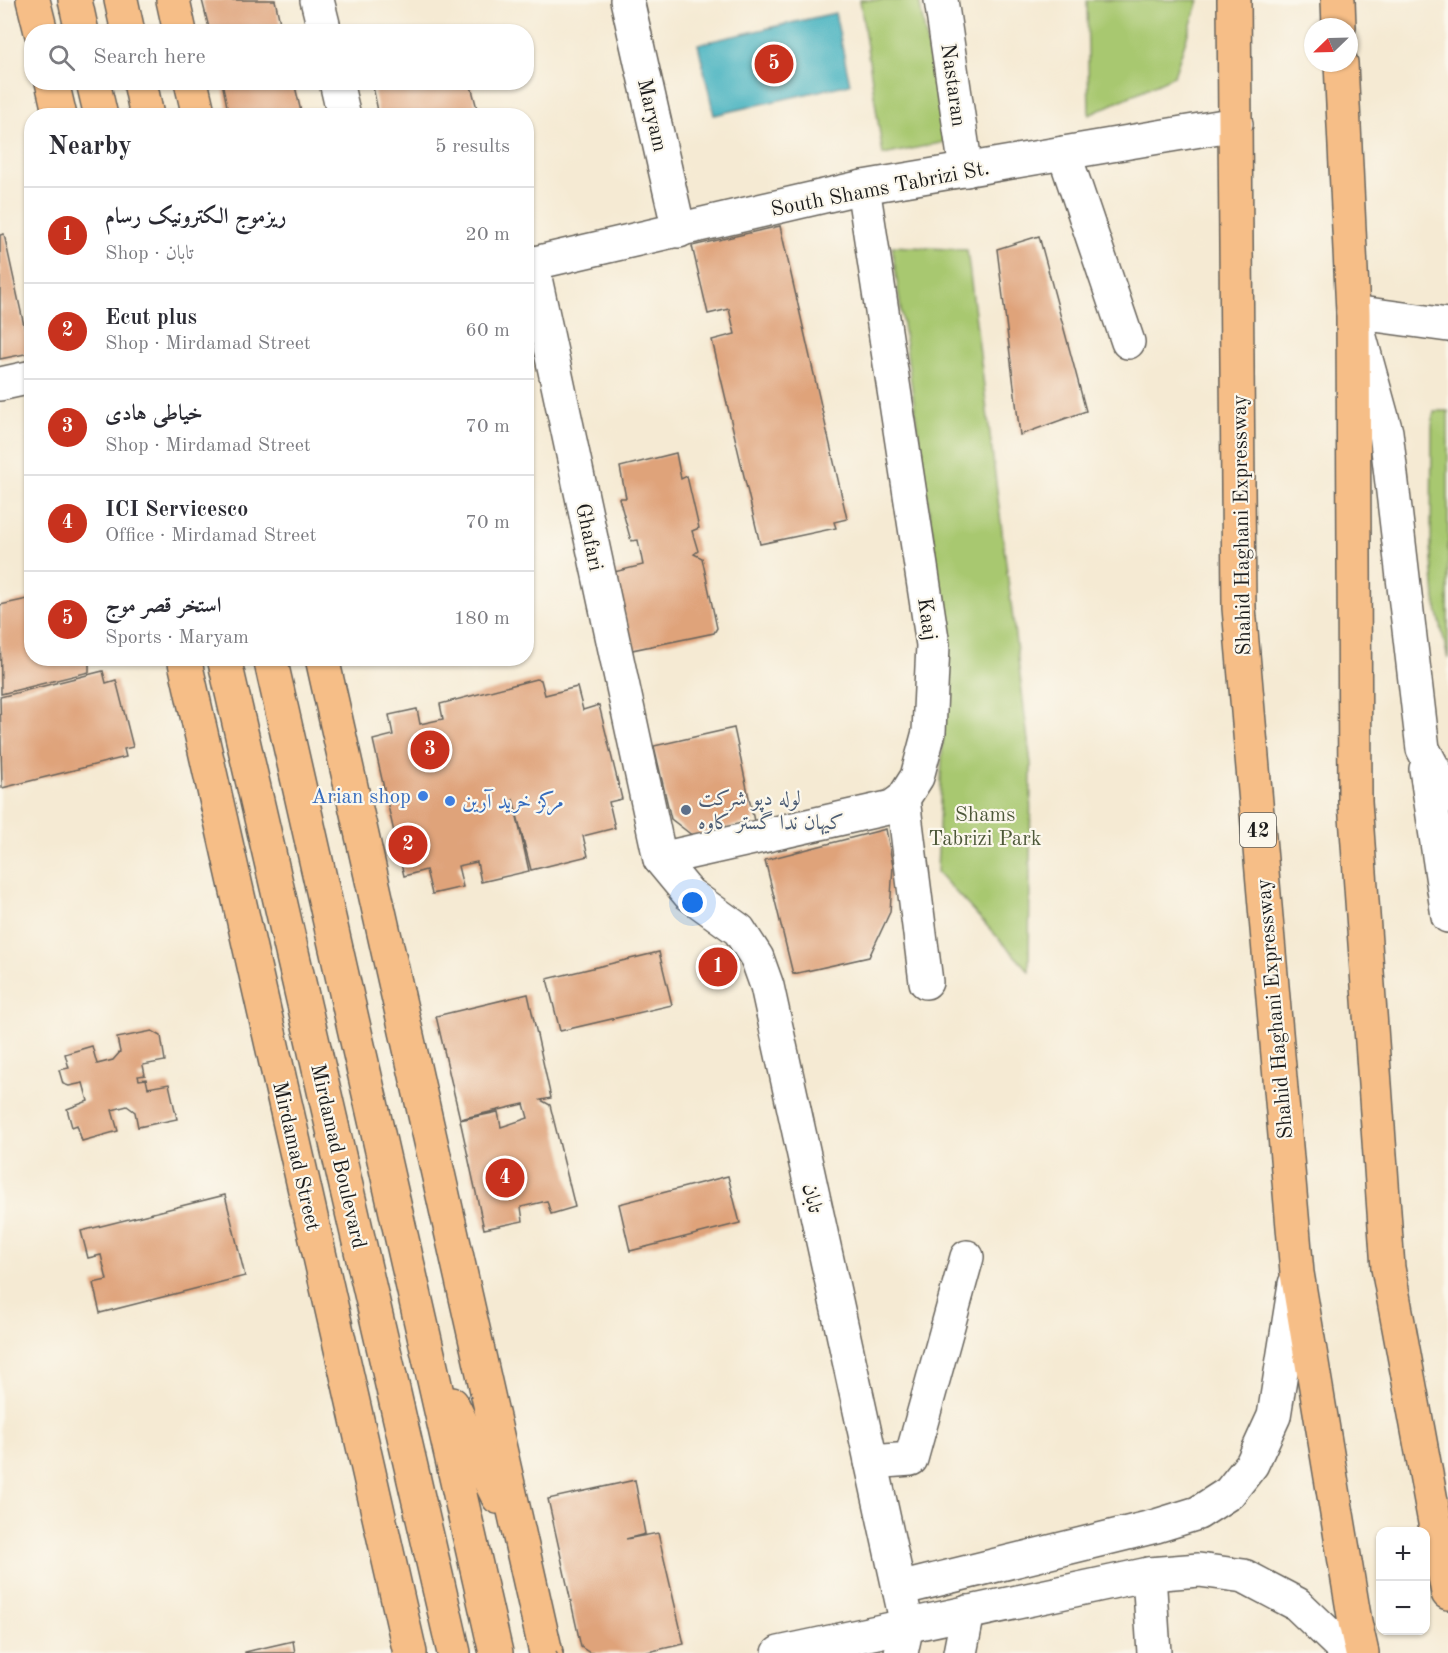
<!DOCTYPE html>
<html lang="en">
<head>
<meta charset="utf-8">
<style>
	body { margin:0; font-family:"Old Standard TT",Amiri,serif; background:#f2f2f3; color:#2b2b33 }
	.controls { position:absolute; right:18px; bottom:18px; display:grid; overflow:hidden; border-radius:12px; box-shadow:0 2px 4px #0004 }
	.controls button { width:54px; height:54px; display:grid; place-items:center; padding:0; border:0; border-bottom:2px solid #e1e1e2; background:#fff; color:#2b2b33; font:30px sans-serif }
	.compass { position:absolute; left:1304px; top:18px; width:54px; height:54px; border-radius:50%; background:#fff; box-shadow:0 2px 4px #0004; rotate:247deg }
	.you { position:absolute; left:693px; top:903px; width:21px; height:21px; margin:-15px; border:4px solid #fff; border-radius:50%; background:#1a73e8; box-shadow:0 0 0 9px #1a73e833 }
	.badge { display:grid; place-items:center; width:39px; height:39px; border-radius:50%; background:#c8321e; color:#fff; font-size:20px; font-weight:700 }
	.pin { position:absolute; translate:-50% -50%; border:3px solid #fff; box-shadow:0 2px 6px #0006 }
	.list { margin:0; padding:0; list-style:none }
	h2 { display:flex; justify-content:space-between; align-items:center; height:78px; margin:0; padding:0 24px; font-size:26px }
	h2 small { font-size:20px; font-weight:400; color:#7c7c81 }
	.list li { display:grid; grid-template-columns:39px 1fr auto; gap:18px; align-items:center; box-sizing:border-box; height:96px; padding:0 24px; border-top:2px solid #e1e1e2 }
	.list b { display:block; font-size:22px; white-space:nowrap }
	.list p { margin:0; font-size:20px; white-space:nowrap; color:#7c7c81 }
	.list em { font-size:20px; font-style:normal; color:#7c7c81 }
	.icon { flex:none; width:33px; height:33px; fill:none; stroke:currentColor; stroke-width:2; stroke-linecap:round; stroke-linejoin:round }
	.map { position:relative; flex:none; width:1448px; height:1653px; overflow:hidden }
	.search { position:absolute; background:#fff; box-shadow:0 2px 4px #0004; left:24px; top:24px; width:510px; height:66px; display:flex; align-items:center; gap:15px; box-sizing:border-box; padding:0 21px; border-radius:24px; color:#7c7c81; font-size:22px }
	.panel { position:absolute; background:#fff; box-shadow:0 2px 4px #0004; left:24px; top:108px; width:510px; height:558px; border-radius:24px }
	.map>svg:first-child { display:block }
	.green { fill:#a8c870; stroke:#627246; stroke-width:1.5 }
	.water { fill:#43b1bf; stroke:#30666e; stroke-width:1.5 }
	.building { fill:#dfa37a }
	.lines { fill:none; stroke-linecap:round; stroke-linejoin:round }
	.minor-casing { stroke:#68645c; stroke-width:36 }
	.major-casing { stroke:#68645c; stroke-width:36 }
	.highway-casing { stroke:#68645c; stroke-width:36 }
	.minor { stroke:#fff; stroke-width:33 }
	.major { stroke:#f6be87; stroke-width:33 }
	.highway { stroke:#f6be87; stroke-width:33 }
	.path-bridge { stroke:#68645c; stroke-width:4; stroke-dasharray:1.5 4.5; stroke-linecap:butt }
	.shop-dot { fill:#3f7fe0; stroke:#fbf7ec; stroke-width:2 }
	.service-dot { fill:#5c6f8a; stroke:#fbf7ec; stroke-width:2 }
	.labels { text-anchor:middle; stroke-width:4.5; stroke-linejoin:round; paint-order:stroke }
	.shield { fill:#fbf7ec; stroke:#5f5e5a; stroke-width:1.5 }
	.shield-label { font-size:20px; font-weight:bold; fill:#1c1c1c }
	.street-label { font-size:21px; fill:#1c1c1c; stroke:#fbf7ec }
	.shop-label { font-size:21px; fill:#366cbe; stroke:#fbf7ec; text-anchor:end }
	.service-label { font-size:21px; fill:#4e5e75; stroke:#fbf7ec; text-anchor:start }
	.park-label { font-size:21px; fill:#4d5839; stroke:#fbf7ec }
</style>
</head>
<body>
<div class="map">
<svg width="1448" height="1653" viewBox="0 0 1448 1653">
	<rect width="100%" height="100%" fill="#fbf7ec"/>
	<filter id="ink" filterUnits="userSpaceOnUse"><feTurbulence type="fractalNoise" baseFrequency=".0167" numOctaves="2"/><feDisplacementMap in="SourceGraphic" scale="12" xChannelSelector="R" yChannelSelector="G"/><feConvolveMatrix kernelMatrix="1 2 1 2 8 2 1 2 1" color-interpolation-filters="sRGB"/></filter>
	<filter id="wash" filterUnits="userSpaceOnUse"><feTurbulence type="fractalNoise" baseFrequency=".008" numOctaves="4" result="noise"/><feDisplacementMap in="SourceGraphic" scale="24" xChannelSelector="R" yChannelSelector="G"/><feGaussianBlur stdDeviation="1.35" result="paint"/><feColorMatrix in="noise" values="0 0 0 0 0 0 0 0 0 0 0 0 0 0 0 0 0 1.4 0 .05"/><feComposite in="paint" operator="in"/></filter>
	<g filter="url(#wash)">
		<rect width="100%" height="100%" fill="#f5ead3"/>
		<g class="green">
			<polygon points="860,0 919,0 945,142 883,155"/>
			<polygon points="1087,0 1199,0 1174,76 1089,115"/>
			<polygon points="892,246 967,250 1031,764 1029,971 937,872 947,639"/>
			<polygon points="1434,411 1448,411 1448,659 1435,599 1431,546 1432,427"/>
		</g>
		<polygon class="water" points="835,13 850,84 714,115 698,44"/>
		<g id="blocks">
			<g class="building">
				<polygon points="202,0 275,0 282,32 210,32"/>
				<polygon points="222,82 294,82 302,116 229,116"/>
				<polygon points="372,82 470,82 479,116 379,116"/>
				<polygon points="780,226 847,519 834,522 836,528 760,544 712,340 735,334 729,309 708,314 692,246"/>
				<polygon points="4,234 30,353 0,359 0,235"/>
				<polygon points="1039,236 1086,411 1020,435 997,249"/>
				<polygon points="676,453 681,479 687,476 699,528 692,531 698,551 694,554 702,558 717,628 714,633 632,650 614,572 643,565 638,540 631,541 619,498 626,498 620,467"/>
				<polygon points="32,598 32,658 89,658 89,672 1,694 0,605"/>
				<polygon points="103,671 106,683 116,680 133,747 124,749 126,757 2,788 0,697"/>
				<polygon points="536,679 541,680 545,695 577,687 583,710 599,705 622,799 609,802 615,828 583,836 588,856 531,870 513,799 529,871 481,882 477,862 458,866 463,887 432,894 426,870 404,876 373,740 393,735 389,715 417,709 420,724 443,719 440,704"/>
				<polygon points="734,728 754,821 693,836 671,819 654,746"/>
				<polygon points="886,829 893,866 890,912 869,957 793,974 765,860"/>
				<polygon points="659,952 672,1005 560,1031 547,979"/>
				<polygon points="528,994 551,1098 541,1100 550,1105 575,1207 551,1214 547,1201 521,1207 523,1221 484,1229 460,1120 498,1112 501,1127 528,1118 524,1104 460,1119 436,1016"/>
				<polygon points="152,1031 161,1036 165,1061 143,1065 145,1075 138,1076 139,1080 146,1079 148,1088 169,1084 177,1119 138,1127 135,1112 127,1106 112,1110 118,1131 82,1141 77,1125 72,1127 67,1109 88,1101 83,1083 69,1086 63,1084 59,1070 69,1068 65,1054 92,1046 97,1064 113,1060 120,1052 117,1038"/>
				<polygon points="728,1176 740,1223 630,1251 619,1204"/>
				<polygon points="225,1195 245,1276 100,1313 93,1283 107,1280 101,1255 88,1258 81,1231"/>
				<polygon points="635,1480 645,1534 626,1539 658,1533 684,1644 643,1653 590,1653 581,1647 548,1499"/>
				<polygon points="293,1641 295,1653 245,1653 245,1652"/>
			</g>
		</g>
	</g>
	<g filter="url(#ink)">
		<use href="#blocks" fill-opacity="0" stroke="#68645c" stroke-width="1.5"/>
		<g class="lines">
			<defs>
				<g id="minor">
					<polyline points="317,0 325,32"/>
					<polyline points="627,0 679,231"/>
					<polyline points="941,0 966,170"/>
					<polyline points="336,82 344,116"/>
					<polyline points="1064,153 1128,342"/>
					<polyline points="532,264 660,859 689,894 739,930 757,958 767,986 907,1625 901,1653"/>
					<polyline points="526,265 863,187 1236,124"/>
					<polyline points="1448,325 1353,312 1386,432 1423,749 1448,796"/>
					<polyline points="0,384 32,377"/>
					<polyline points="1426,769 1448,916"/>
					<polyline points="903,799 926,982"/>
					<polyline points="660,859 892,807 903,799 917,777 929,732 933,645 863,187"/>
					<polyline points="871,1462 911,1459 967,1257"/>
					<polyline points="1149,1574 1154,1653"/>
					<polyline points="899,1589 1156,1526 1198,1513 1229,1493 1252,1464 1274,1416 1295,1284"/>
					<polyline points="779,1653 1149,1574 1199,1570 1244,1576 1297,1604 1348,1653"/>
					<polyline points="960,1653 968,1612"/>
				</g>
				<g id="major">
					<polyline points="33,0 41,32"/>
					<polyline points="75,0 82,32"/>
					<polyline points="121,0 128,32"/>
					<polyline points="173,0 180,32"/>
					<polyline points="52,82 60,116"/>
					<polyline points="93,82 101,116"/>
					<polyline points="140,82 147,116"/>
					<polyline points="191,82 199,116"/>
					<polyline points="184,658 410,1653"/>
					<polyline points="224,658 454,1653"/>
					<polyline points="270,658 496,1653"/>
					<polyline points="322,658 546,1653"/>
					<polyline points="452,1404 498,1497"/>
				</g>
				<g id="highway">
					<polyline points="1234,0 1239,608 1297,1273 1355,1622 1362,1653"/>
					<polyline points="1338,0 1339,27"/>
					<polyline points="1341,63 1353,312 1355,802 1388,1268 1448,1593"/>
				</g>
			</defs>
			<use href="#minor" class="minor-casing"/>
			<use href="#major" class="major-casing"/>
			<use href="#highway" class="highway-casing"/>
			<use href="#minor" class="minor"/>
			<use href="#major" class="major"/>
			<use href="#highway" class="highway"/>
			<polyline class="path-bridge" points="556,1653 567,1650"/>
		</g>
	</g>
	<g class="shop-dot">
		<circle cx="423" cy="796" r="6"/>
		<circle cx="450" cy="801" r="6"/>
	</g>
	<circle class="service-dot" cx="686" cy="810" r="6"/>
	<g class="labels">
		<rect class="shield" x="1240" y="813" width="36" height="34" rx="4.5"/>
		<g class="shield-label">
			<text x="1258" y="837">42</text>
		</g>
		<g class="street-label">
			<text transform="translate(954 85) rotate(82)" y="7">Nastaran</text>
			<text transform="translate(653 115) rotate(77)" y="7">Maryam</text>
			<text transform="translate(880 188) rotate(-11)" y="7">South Shams Tabrizi St.</text>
			<text transform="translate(1241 525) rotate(-91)" y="7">Shahid Haghani Expressway</text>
			<text transform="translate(590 537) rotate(78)" y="7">Ghafari</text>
			<text transform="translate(928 619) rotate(82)" y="7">Kaaj</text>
			<text transform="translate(1274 1009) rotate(-95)" y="7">Shahid Haghani Expressway</text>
			<text transform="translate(297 1156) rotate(77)" y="7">Mirdamad Street</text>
			<text transform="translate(339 1156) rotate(77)" y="7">Mirdamad Boulevard</text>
			<text transform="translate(813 1198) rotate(78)" y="7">تابان</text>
		</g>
		<g class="shop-label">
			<text x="411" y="803">Arian shop</text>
			<text x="462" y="808" text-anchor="start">مرکز خرید آرین</text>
		</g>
		<g class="service-label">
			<text x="698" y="805">لوله دپو شرکت<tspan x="698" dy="24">کیهان ندا گستر کاوه</tspan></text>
		</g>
		<g class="park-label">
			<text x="985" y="821">Shams<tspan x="985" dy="24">Tabrizi Park</tspan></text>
		</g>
	</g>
</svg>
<div class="controls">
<button>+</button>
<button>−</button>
</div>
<svg class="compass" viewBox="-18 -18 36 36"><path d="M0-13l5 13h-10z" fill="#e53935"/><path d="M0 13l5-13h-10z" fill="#7c7c81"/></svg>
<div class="you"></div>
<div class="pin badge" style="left:718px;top:967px">1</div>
<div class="pin badge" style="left:408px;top:845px">2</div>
<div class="pin badge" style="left:430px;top:750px">3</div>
<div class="pin badge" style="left:505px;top:1178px">4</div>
<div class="pin badge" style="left:774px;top:64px">5</div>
<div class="search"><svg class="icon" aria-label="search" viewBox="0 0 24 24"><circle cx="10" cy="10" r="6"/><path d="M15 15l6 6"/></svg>Search here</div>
<section class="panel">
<h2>Nearby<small>5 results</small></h2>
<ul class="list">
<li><span class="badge">1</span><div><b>ریزموج الکترونیک رسام</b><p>Shop · تابان</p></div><em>20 m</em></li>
<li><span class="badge">2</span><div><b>Ecut plus</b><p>Shop · Mirdamad Street</p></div><em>60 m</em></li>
<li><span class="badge">3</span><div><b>خیاطی هادی</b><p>Shop · Mirdamad Street</p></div><em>70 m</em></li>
<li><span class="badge">4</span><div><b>ICI Servicesco</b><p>Office · Mirdamad Street</p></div><em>70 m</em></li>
<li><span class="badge">5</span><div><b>استخر قصر موج</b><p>Sports · Maryam</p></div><em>180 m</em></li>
</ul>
</section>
</div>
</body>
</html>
